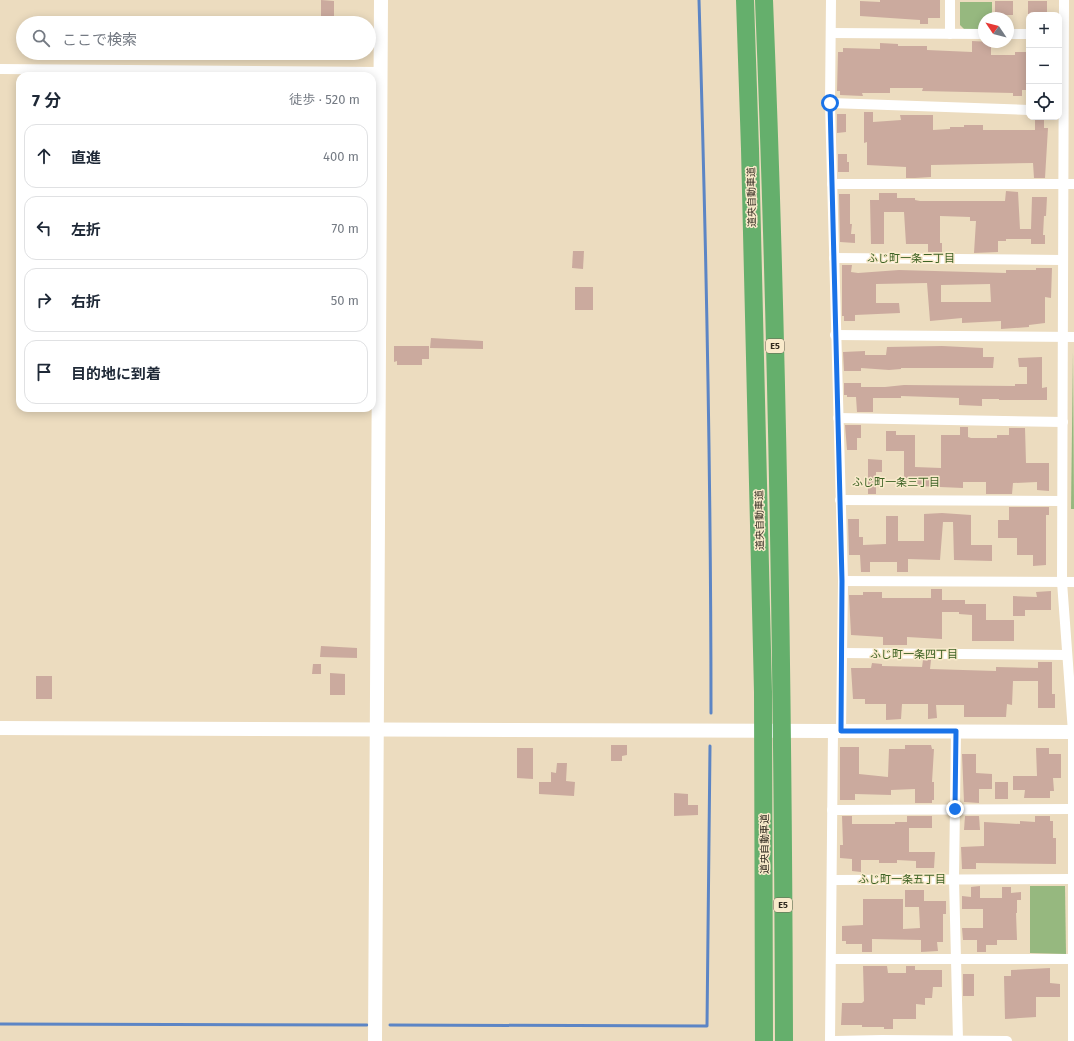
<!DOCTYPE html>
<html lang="ja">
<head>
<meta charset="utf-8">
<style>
	body { margin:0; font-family:"Fira Sans","Noto Sans JP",sans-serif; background:#f2f2f3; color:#1f2937 }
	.controls { position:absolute; right:12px; top:12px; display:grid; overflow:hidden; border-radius:8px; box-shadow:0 2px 10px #0003 }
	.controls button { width:36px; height:36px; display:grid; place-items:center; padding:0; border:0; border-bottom:1px solid #e0e1e3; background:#fff; color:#1f2937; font:20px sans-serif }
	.compass { position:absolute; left:978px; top:12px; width:36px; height:36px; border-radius:50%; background:#fff; box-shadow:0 2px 10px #0003; rotate:305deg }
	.stop { position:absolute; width:12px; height:12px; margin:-9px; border:3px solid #1a73e8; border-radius:50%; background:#fff }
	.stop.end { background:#1a73e8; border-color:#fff; box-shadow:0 1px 4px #0008 }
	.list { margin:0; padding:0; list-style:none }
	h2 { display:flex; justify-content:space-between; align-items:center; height:52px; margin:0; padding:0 16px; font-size:17px }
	h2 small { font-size:13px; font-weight:400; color:#747a83 }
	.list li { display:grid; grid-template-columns:26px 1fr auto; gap:12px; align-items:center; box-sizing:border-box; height:64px; margin:0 8px 8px; padding:0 8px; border:1px solid #e0e1e3; border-radius:12px }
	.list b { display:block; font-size:15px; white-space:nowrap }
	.list em { font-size:13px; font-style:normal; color:#747a83 }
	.icon { flex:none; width:22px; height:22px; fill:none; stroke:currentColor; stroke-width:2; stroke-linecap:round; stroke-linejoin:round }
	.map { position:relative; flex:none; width:1074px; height:1041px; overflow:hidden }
	.search { position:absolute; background:#fff; box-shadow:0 2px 10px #0003; left:16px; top:16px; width:360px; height:44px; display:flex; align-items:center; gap:10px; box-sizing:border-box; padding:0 14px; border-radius:22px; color:#747a83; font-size:15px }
	.panel { position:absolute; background:#fff; box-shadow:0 2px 10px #0003; left:16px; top:72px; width:360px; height:340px; border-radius:12px }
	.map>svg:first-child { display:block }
	.green { fill:#96b87f }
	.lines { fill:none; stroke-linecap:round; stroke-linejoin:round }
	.stream { stroke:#5c85c5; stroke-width:3 }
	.building { fill:#cbaa9e; fill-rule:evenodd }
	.street { stroke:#fff; stroke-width:10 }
	.secondary { stroke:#fff; stroke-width:14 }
	.highway { stroke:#65af6c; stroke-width:18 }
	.route { stroke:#1a73e8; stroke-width:5 }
	.labels { text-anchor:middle; stroke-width:3; stroke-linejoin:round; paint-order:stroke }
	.shield { fill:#f9eacb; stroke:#6e6554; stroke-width:1 }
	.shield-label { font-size:9px; font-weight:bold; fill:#322c21 }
	.street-label { font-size:10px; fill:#322c21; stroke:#f9eacb }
	.neighbourhood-label { font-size:11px; fill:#3e6325; stroke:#f9eacb }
</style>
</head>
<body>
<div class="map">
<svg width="1074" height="1041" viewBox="0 0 1074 1041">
	<rect width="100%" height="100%" fill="#ecdcbf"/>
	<g class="green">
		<polygon points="960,2 992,2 992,18 984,18 984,29 964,29 960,25"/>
		<polygon points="1073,351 1074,509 1071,509"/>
		<polygon points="1030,886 1065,886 1066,954 1030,953"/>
	</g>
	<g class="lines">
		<g class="stream">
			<path d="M699,0c7,238 12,475 12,713"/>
			<polyline points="0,1024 367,1025"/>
			<polyline points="390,1025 707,1026 710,746"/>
		</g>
	</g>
	<g class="building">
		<polygon points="321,0 334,1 334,23 321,23"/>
		<polygon points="880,0 940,0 940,18 928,18 928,24 920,24 920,20 860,16 860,1 880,2"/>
		<rect x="995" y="1" width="18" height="14"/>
		<rect x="1028" y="1" width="19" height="14"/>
		<polygon points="972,41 991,42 991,55 1015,55 1015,52 1028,52 1028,90 1022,90 1022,96 1013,96 1013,93 922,91 923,88 890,88 890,93 862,93 863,96 840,95 840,91 837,91 838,52 843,52 843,48 880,49 880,43 898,44 898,46 927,46 927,50 972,52"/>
		<polygon points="864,112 873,112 873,122 901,120 900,115 933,115 933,130 950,129 950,127 964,127 964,125 983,125 983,130 1035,130 1035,117 1044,117 1044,128 1048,128 1045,178 1034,178 1033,163 931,165 931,177 915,178 906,178 906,167 867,165 867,142 864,143"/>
		<polygon points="837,114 846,114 846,132 837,133"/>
		<polygon points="838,154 847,154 847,162 849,162 849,172 838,172"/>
		<polygon points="1006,191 1018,192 1020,229 1031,229 1032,197 1047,197 1046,216 1044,216 1043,235 1045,235 1045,244 1031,244 1031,239 1006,239 1006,241 998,241 998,252 974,253 976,221 970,221 970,217 940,216 940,243 942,243 942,252 928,252 928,244 906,244 904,212 884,212 884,244 871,244 870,200 879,200 879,193 897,193 897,198 915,198 915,200 920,201 1005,201"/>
		<polygon points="839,194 850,194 850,224 852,224 851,234 855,234 855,243 840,242"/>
		<polygon points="573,251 584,251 583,269 572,268"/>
		<path d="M842,265h10l-1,7 7,1 41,-3 107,3v-3h30v-2h16l-1,30 -6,-1v26l-16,2v2l-28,2v-8l-39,2v-5l-32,3 -3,-38 -51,1v19h23l1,10 -45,2v6h-11v-5h-2zM990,284l1,18h-50v-17z"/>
		<rect x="575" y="287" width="18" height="23"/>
		<polygon points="431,338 483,341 483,349 430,348"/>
		<polygon points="394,346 429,346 429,359 422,359 422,365 397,365 397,361 394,362"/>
		<polygon points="942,346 983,348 983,357 994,357 993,368 901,368 901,369 889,370 861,368 861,371 844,371 843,352 865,351 865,355 886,355 887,347"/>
		<polygon points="1042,357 1042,388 1047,387 1047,400 999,400 999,399 982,399 982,406 959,405 959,398 901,396 901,398 873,398 873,412 857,412 856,397 847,397 847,395 844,395 844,383 861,383 861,387 885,387 904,385 1015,386 1015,384 1027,384 1027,367 1019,367 1018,358"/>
		<polygon points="845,425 861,425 861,438 857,438 857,450 847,450"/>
		<polygon points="960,427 968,427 968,437 971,438 997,438 997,435 1009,435 1009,428 1025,428 1026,463 1049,463 1049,491 1037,490 1037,482 1013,483 1012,494 986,494 986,482 963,482 963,488 917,486 917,480 908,481 908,478 904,478 904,451 886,451 886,431 896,431 896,435 915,435 915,467 941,468 941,435 960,435"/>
		<polygon points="868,459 882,460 882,472 876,472 876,494 868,494"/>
		<polygon points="1009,507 1049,507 1049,515 1046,515 1046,565 1033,566 1033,555 1017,555 1017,538 998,538 998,520 1009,520"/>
		<polygon points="942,513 971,515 971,545 992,545 992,561 954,560 953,522 943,522 940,560 908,559 908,572 897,572 897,562 870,562 870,572 861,572 860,555 849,555 848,519 859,519 859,537 863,537 863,545 886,544 886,516 898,516 898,541 924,541 924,514"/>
		<polygon points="931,589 942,589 942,600 965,600 965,604 986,604 986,620 1014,620 1014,641 972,641 972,615 959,614 959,612 942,612 942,639 907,637 907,645 883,645 883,637 851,635 849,595 863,595 863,592 882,592 882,598 931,598"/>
		<polygon points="1051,591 1051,610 1025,610 1025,616 1013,616 1013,596 1037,597 1036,592"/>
		<polygon points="321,646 357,648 357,658 320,657"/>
		<polygon points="923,660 931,660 930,669 996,671 996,667 1038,668 1038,662 1052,662 1052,694 1055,694 1055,708 1038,708 1038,681 1013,681 1012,705 1007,704 1006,717 964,717 964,705 936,705 937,718 928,719 928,704 902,704 901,719 886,720 886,704 865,704 865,699 853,699 851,668 871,668 872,663 882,664 882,666 922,667"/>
		<polygon points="313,664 321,664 321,674 312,674"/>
		<polygon points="330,673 345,674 345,695 330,695"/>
		<rect x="36" y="676" width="16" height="23"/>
		<polygon points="611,745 627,745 627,755 622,756 622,761 611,761"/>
		<polygon points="905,745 931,745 932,749 934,749 932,782 934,782 934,800 932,800 932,803 915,803 915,789 891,790 891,795 855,794 855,800 840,800 840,747 859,747 859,774 888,777 889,749 905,749"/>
		<polygon points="517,748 533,748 533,779 517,778"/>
		<polygon points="1036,748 1049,748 1049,754 1061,754 1061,778 1053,778 1054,791 1050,791 1050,798 1024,798 1025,790 1013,790 1013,776 1037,776"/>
		<polygon points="962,754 976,754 976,773 992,774 992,789 979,789 979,803 964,802"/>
		<polygon points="557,763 567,763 566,781 575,782 574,796 539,794 539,782 551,782 551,772 556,773"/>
		<rect x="995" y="782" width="13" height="17"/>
		<polygon points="674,793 688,794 688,805 698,805 698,815 674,816"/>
		<polygon points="842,816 852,816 852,824 895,824 895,822 907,822 907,816 932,816 932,828 909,828 909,852 935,852 934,868 916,868 916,861 897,860 897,863 879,863 879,860 861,860 861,872 852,871 852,859 840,858 840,845 843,845"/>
		<polygon points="965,816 979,816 980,830 964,830"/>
		<polygon points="1035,816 1050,816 1050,821 1053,821 1053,838 1056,838 1056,864 976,863 976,869 962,869 961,847 984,846 984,822 1020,824 1020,821 1035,822"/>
		<polygon points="980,886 980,898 1002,898 1002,887 1011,887 1011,893 1021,892 1021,900 1017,900 1017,913 1016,913 1017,940 997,940 997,945 986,945 986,952 977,952 977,940 963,940 962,928 983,928 983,909 962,909 962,896 971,897 971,887"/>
		<polygon points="905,890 924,890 924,901 946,901 946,914 943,914 943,942 937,942 938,951 921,952 921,940 872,939 872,952 862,952 862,944 846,944 846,941 842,941 842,926 863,925 863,899 903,899 903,929 920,928 919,907 905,907"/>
		<polygon points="863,966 887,966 888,973 906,973 906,966 915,966 915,970 942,970 942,987 933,987 932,998 925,998 925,1005 916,1004 916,1019 893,1019 893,1029 884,1029 884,1027 862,1027 862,1025 841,1025 842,1003 862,1003 864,1001"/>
		<polygon points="1050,968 1050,983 1060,984 1060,997 1036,997 1036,1017 1005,1019 1004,976 1011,976 1011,970"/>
		<rect x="963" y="974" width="11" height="22"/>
	</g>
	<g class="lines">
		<g class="street">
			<polyline points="831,0 830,103 843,581 841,731"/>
			<polyline points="1064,0 1062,582 1073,732 1073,1041"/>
			<polyline points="831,33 984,34"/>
			<polyline points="950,34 950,0"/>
			<polyline points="1008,34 1029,34"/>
			<polyline points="0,69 381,72"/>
			<polyline points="830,103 1029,110"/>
			<polyline points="832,184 1074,184"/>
			<polyline points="834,258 1063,260"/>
			<polyline points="835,335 1074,337"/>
			<polyline points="838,418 1063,422"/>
			<polyline points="840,500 1062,501"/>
			<polyline points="843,581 1074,582"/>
			<polyline points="842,653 1067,655"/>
			<polyline points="956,731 954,879 958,1040"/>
			<polyline points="832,810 1073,809"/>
			<polyline points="832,880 1073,879"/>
			<polyline points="831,959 1073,959"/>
			<polyline points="830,1041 833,731"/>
			<polyline points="835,1041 882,1040 1007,1041"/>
		</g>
		<g class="secondary">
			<polyline points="0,728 1074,732"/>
			<polyline points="375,1041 381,0"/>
		</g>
		<g class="highway">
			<polyline points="745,0 750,149 763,692 764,1041"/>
			<path d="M764,0c14,347 19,694 20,1041"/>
		</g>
	</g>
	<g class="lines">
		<polyline class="route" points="830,103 842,581 841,731 956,731 955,809"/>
	</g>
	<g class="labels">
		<g class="shield">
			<rect x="766" y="339" width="18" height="14" rx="3"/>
			<rect x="774" y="898" width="18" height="14" rx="3"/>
		</g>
		<g class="shield-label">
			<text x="775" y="349">E5</text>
			<text x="783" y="908">E5</text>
		</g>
		<g class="street-label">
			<text transform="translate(751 197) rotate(-91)" y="4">道央自動車道</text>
			<text transform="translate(759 520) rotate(-91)" y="4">道央自動車道</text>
			<text transform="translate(764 844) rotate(-90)" y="4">道央自動車道</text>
		</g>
		<g class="neighbourhood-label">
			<text x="911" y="262">ふじ町一条二丁目</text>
			<text x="896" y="486">ふじ町一条三丁目</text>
			<text x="914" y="658">ふじ町一条四丁目</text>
			<text x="902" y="883">ふじ町一条五丁目</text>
		</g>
	</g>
</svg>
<div class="controls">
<button>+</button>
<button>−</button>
<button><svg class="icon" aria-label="locate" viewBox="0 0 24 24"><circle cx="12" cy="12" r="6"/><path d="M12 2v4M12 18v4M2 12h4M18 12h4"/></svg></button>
</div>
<svg class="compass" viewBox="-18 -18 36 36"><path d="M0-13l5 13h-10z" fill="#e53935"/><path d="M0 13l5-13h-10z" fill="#747a83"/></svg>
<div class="stop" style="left:830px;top:103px"></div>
<div class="stop end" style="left:955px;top:809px"></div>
<div class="search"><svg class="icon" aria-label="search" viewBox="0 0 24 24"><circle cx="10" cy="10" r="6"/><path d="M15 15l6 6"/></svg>ここで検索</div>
<section class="panel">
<h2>7 分<small>徒歩 · 520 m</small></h2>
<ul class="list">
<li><svg class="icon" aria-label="ahead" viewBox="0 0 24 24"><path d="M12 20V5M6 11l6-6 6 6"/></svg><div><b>直進</b></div><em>400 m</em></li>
<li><svg class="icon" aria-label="left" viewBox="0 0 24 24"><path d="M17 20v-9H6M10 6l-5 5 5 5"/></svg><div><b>左折</b></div><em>70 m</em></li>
<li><svg class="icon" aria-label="right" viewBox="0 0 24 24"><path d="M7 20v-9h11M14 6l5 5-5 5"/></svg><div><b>右折</b></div><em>50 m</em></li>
<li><svg class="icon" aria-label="arrive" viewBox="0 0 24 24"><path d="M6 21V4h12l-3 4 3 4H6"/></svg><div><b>目的地に到着</b></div></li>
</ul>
</section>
</div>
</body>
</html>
